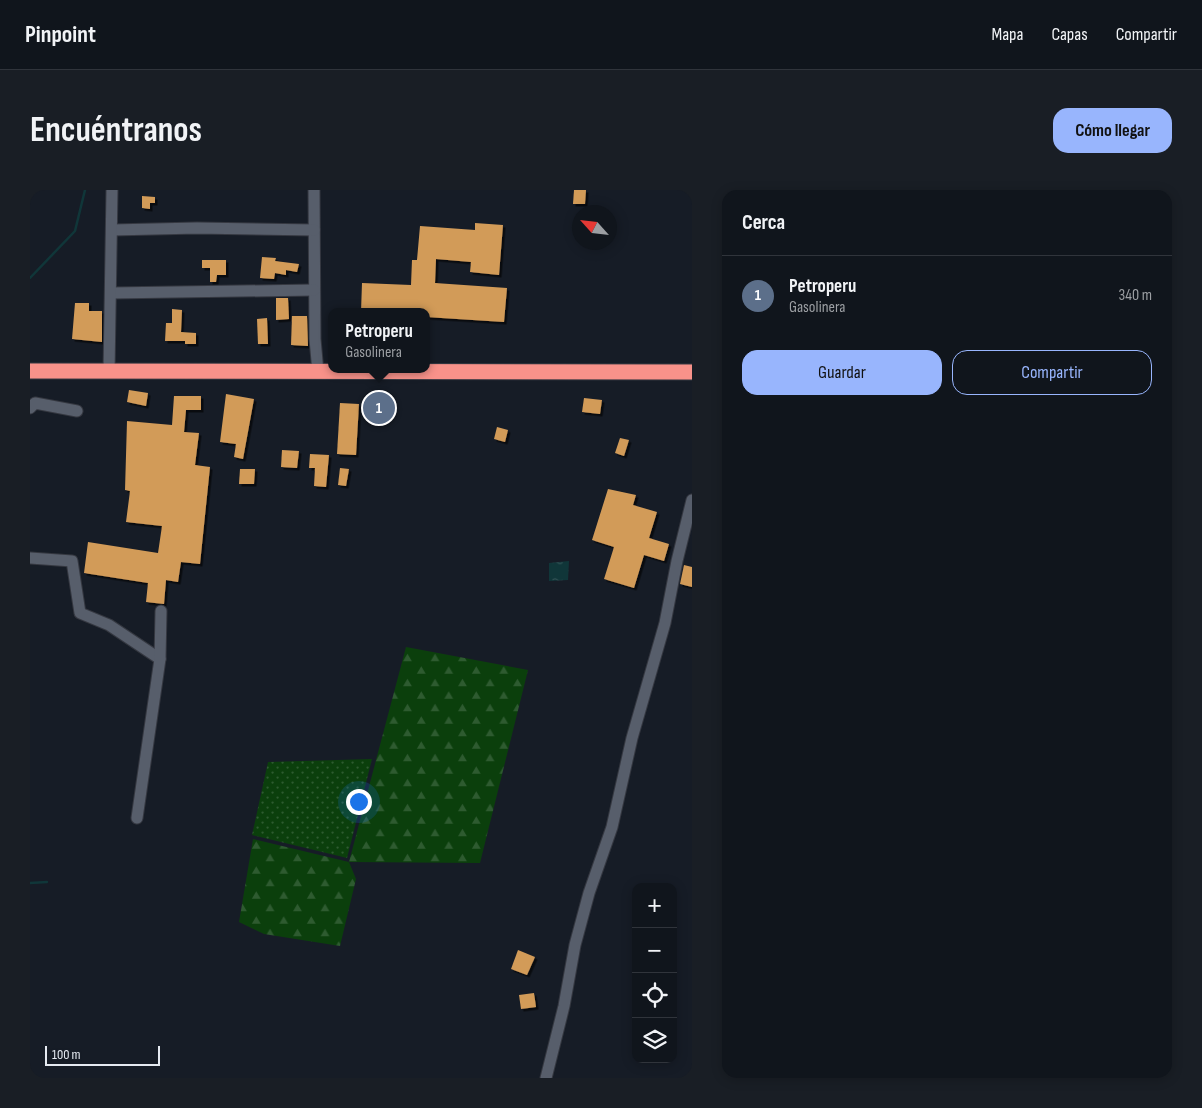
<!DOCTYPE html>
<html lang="es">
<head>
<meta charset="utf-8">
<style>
	body { margin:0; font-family:"Sofia Sans Condensed",sans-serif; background:#191e25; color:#f1f3f6 }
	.controls { position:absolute; right:15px; bottom:15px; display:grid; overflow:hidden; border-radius:10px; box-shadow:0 2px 12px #0003 }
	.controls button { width:45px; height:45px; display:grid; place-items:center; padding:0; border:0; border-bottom:1px solid #30343b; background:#10151c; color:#f1f3f6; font:25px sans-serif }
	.compass { position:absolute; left:542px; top:15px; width:45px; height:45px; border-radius:50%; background:#10151c; box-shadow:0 2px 12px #0003; rotate:297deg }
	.scale { position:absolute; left:15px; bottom:12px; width:115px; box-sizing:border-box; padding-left:5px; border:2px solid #e5eaf1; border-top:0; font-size:14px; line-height:18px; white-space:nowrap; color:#e5eaf1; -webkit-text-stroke:4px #161c26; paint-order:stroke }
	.you { position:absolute; left:328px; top:611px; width:18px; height:18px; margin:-12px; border:4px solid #fff; border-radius:50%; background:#1a73e8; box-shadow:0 0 0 8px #1a73e833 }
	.badge { display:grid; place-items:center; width:32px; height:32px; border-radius:50%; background:#98b5fd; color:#fff; font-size:16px; font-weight:700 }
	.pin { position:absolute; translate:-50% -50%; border:2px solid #fff; box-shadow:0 1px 5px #0006 }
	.popup { position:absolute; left:298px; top:118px; width:102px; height:65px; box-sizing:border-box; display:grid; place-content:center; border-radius:10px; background:#10151c; filter:drop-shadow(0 1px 4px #0005); font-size:16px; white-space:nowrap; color:#9c9fa3 }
	.popup b { font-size:19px; color:#f1f3f6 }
	.popup::after { content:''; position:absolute; left:50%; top:100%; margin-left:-10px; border:10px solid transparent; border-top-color:#10151c }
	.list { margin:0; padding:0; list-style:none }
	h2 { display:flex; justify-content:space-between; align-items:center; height:65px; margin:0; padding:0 20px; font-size:21px }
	h2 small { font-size:16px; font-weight:400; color:#9c9fa3 }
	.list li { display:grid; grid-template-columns:32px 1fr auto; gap:15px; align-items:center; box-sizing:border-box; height:80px; padding:0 20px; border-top:1px solid #30343b }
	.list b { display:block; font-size:19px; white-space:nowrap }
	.list p { margin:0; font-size:16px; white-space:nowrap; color:#9c9fa3 }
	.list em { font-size:16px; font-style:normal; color:#9c9fa3 }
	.actions { display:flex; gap:10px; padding:15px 20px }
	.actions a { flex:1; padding:11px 0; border:1px solid #98b5fd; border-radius:15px; text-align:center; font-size:18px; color:#98b5fd }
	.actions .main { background:#98b5fd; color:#111 }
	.icon { flex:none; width:28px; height:28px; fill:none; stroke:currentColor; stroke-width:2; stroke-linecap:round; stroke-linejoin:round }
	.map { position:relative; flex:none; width:662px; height:888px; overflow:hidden; border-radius:15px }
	header { display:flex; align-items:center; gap:30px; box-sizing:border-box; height:70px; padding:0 25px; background:#10151c; border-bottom:1px solid #30343b }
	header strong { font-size:24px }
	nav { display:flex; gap:28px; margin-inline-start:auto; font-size:18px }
	.intro { display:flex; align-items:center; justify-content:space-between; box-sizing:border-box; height:120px; padding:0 30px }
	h1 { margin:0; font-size:35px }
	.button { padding:12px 22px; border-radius:15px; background:#98b5fd; color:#111; font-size:18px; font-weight:700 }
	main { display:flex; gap:30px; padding:0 30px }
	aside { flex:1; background:#10151c; border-radius:15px; box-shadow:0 2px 12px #0003 }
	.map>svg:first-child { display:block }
	.grass { fill:url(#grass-dots) }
	.forest { fill:url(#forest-firs) }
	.water { fill:url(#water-ripples) }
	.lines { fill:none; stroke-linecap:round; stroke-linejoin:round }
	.stream { stroke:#103639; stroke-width:2.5 }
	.building { fill:#d29b59; filter:url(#shadow) }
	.minor-casing { stroke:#353841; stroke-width:13 }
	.highway-casing { stroke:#353841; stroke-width:17 }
	.minor { stroke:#575e6b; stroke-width:11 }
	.highway { stroke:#f8928a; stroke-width:15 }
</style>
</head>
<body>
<header>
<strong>Pinpoint</strong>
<nav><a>Mapa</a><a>Capas</a><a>Compartir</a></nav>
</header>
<div class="intro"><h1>Encuéntranos</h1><a class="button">Cómo llegar</a></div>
<main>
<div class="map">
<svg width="662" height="888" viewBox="0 0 662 888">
	<defs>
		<pattern id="grass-dots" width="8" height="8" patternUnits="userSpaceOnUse" patternTransform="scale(1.25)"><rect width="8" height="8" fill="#0b3f0c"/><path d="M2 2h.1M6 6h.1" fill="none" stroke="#2e5b30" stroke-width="1.8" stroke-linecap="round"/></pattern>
		<pattern id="forest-firs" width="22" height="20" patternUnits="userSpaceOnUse" patternTransform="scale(1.25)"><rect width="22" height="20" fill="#0b3f0c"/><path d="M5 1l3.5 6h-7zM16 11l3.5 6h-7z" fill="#2e5b30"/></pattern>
		<pattern id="water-ripples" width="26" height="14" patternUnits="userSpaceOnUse" patternTransform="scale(1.25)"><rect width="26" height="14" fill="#103639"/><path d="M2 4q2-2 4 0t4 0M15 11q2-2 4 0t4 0" fill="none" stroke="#335356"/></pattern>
		<filter id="shadow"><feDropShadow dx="2.5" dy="2.5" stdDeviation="0" flood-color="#0009"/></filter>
	</defs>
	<rect width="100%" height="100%" fill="#161c26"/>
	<polygon class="grass" points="342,569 317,668 222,645 238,572"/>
	<polygon class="forest" points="376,457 498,480 450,673 319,672 326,689 310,756 234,744 209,732 223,649 319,672"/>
	<polygon class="water" points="539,371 538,390 519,391 519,373"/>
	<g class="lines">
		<g class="stream">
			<polyline points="0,88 45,41 55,0"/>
			<polyline points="0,693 17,692"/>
		</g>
	</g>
	<g class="building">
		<polygon points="544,0 556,0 555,14 543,14"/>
		<polygon points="112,6 125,7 125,13 120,13 120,19 112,18"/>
		<polygon points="445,33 473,35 469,85 440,82 441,72 406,69 405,93 477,98 474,132 396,127 396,122 331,122 332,93 381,95 382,70 387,70 390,36 445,40"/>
		<polygon points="232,67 246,68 245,71 269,74 267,82 256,80 256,85 245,83 244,89 230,88"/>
		<polygon points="172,70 196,70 196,85 187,85 186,92 180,92 180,78 172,78"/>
		<polygon points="246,108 258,108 259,129 246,130"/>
		<polygon points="45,113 59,113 59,121 72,121 72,152 42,149"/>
		<polygon points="142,119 152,120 151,142 166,143 166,154 155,154 155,151 135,151 136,133 142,133"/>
		<polygon points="262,126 277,126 278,156 261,155"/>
		<polygon points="237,128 238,154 228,154 227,129"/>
		<polygon points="99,200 118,203 116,216 97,212"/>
		<polygon points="196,204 224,209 213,269 204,267 206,254 190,252"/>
		<polygon points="144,206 171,206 171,220 156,220 154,242 169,243 165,275 180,277 170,374 151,372 148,392 136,390 134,414 116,412 118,393 54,383 58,352 128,363 132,336 96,332 100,301 95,300 97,231 142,235"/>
		<polygon points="554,208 572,210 570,224 552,222"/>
		<polygon points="310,213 329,214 326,265 307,264"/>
		<polygon points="467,237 478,240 475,252 464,249"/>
		<polygon points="590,248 599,250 594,266 585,263"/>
		<polygon points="252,260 269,261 267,278 251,277"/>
		<polygon points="280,264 299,265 296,297 284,296 285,278 279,278"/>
		<polygon points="310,278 319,279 316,296 308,295"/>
		<polygon points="210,279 225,279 224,294 209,294"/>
		<polygon points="578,299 606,305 603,315 627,322 619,348 639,354 634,371 614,365 604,398 574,389 584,357 562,350"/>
		<polygon points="654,375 662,377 662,397 650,394"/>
		<polygon points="488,760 505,767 497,785 481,779"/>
		<polygon points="504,803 506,817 491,819 489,805"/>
	</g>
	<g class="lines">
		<defs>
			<g id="minor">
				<polyline points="284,0 285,149 288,182"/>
				<polyline points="82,40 167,38 284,40"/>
				<polyline points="81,103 284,100"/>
				<polyline points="79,182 82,0"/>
				<polyline points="0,218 5,213 47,221"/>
				<polyline points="0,368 42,371 50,423 79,435 130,469"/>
				<polyline points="107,628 130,469 131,421"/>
				<polyline points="516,888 534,816 545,755 559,703 582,637 602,548 635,433 647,371 662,310"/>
			</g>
			<polyline id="highway" points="0,181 662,182"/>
		</defs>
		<use href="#minor" class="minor-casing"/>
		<use href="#highway" class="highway-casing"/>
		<use href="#minor" class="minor"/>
		<use href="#highway" class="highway"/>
	</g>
</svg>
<div class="controls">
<button>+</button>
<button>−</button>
<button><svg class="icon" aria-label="locate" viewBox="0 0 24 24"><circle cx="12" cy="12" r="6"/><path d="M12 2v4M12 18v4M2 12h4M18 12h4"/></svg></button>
<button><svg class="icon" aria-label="layers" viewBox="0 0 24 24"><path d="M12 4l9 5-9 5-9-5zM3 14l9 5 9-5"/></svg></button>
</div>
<svg class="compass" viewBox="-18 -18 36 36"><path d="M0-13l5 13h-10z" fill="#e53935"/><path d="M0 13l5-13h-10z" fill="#9c9fa3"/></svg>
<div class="scale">100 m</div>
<div class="you"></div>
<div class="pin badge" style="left:349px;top:218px;background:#5c6f8a">1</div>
<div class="popup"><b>Petroperu</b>Gasolinera</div>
</div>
<aside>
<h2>Cerca<small></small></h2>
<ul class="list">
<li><span class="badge" style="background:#5c6f8a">1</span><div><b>Petroperu</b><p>Gasolinera</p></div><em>340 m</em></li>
</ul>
<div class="actions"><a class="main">Guardar</a><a>Compartir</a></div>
</aside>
</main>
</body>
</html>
